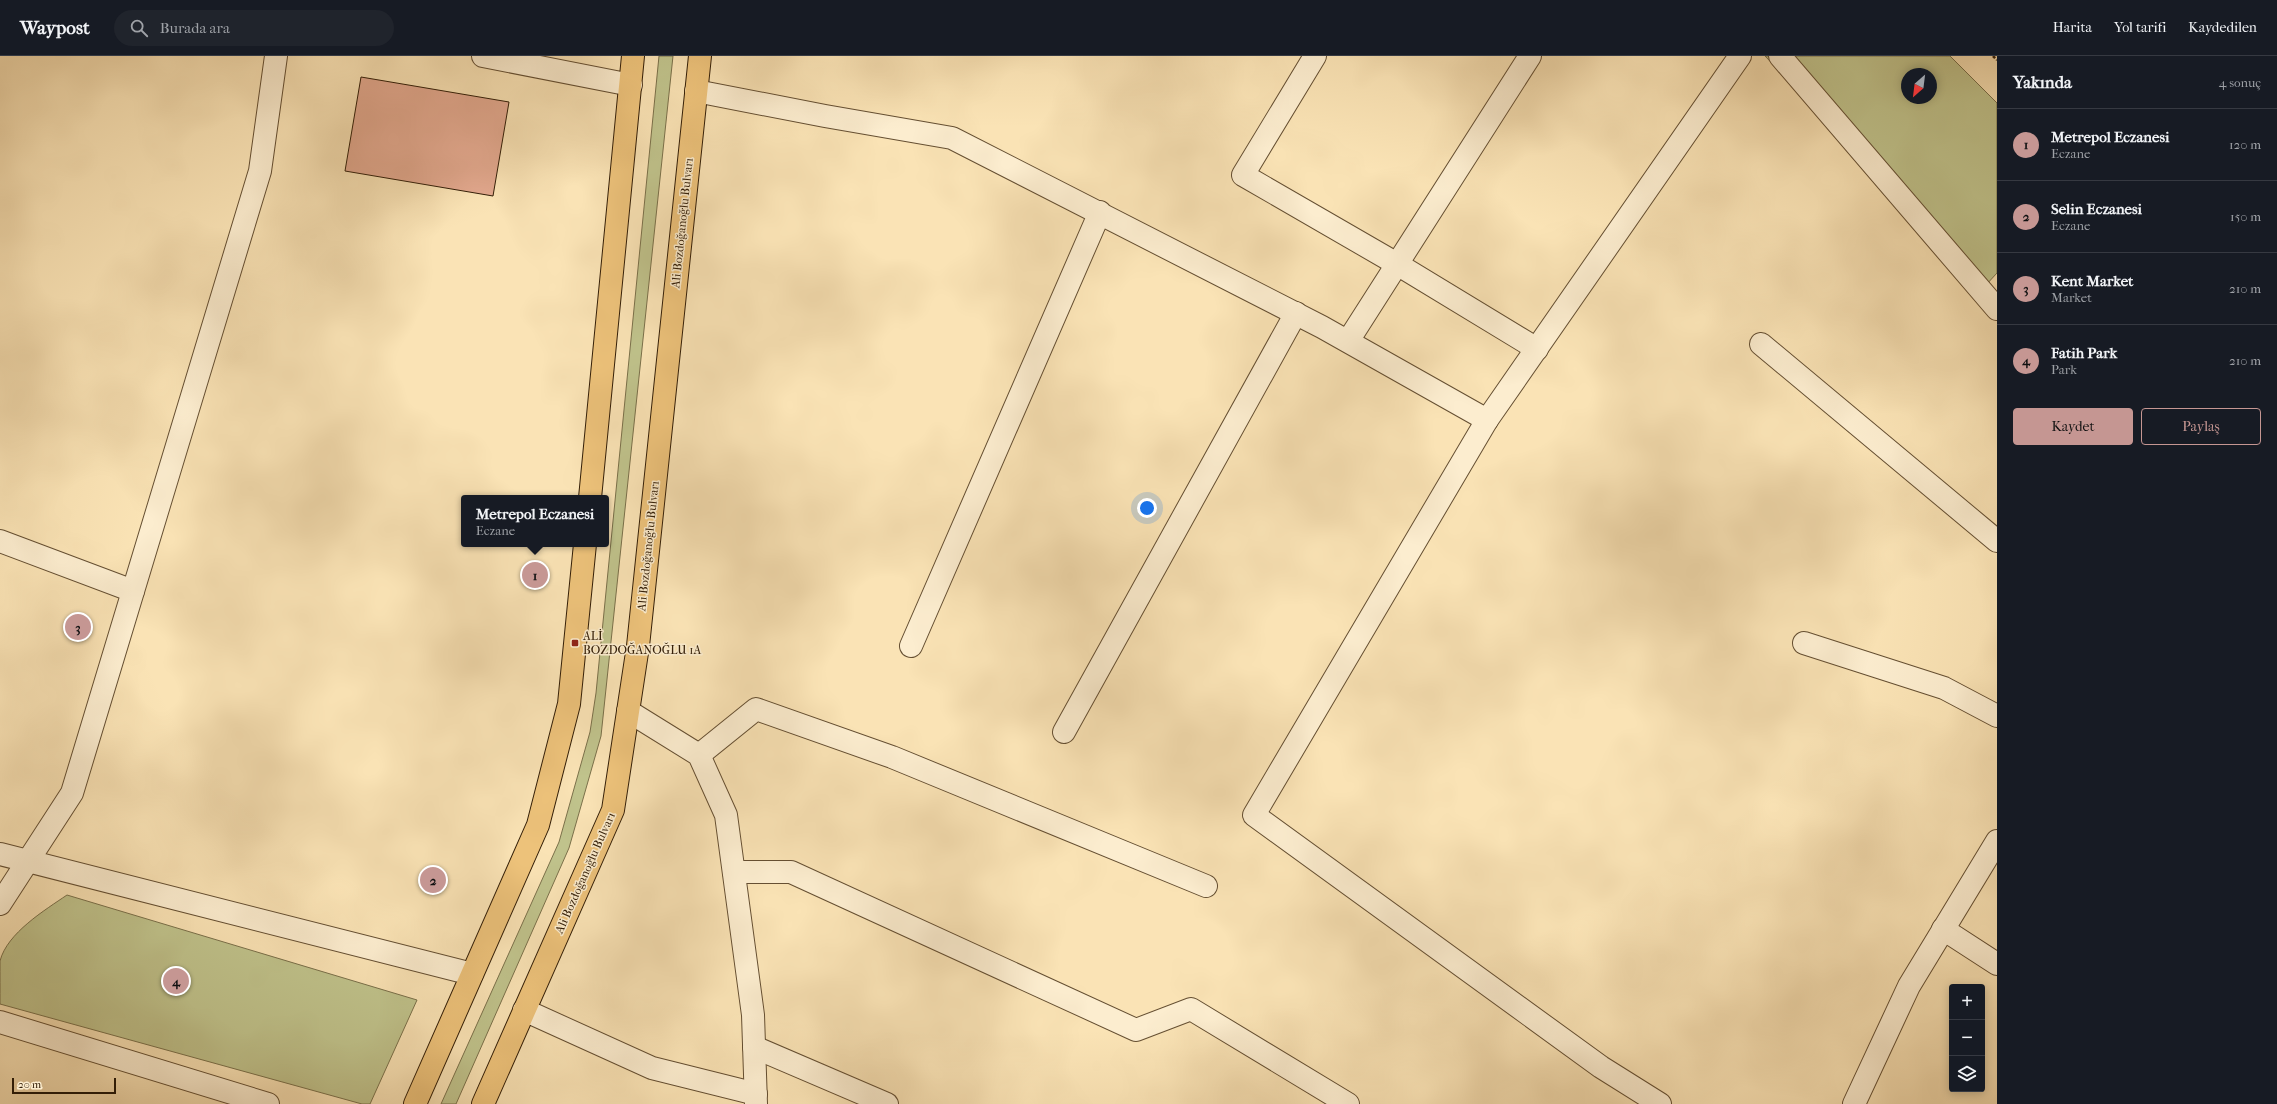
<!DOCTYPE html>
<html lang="tr">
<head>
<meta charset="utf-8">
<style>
	body { margin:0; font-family:"IM FELL French Canon",serif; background:#20242c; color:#f1f3f6 }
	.controls { position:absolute; right:12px; bottom:12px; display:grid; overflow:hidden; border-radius:4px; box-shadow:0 2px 10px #0003 }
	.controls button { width:36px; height:36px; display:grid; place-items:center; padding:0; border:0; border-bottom:1px solid #363941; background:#171b24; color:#f1f3f6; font:20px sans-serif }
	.compass { position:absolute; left:1901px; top:12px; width:36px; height:36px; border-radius:50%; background:#171b24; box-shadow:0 2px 10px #0003; rotate:208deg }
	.scale { position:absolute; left:12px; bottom:10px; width:104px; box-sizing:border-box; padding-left:4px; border:2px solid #331e07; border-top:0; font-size:11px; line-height:14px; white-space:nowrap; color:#331e07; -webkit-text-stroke:3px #fcedcf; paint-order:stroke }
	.you { position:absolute; left:1147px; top:452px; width:14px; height:14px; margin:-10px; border:3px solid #fff; border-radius:50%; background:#1a73e8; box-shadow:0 0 0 6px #1a73e833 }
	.badge { display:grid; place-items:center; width:26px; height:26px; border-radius:50%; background:#c59692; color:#111; font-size:13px; font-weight:700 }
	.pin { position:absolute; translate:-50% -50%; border:2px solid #fff; box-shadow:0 1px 4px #0006 }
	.popup { position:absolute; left:461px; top:439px; width:148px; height:52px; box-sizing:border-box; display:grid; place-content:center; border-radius:4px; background:#171b24; filter:drop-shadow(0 1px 3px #0005); font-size:13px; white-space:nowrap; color:#9ea1a6 }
	.popup b { font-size:15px; color:#f1f3f6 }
	.popup::after { content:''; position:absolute; left:50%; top:100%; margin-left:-8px; border:8px solid transparent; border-top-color:#171b24 }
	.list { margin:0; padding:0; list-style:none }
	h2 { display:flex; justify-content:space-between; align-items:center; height:52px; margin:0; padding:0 16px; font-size:17px }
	h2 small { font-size:13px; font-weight:400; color:#9ea1a6 }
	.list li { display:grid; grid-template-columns:26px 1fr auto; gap:12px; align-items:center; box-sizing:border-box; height:72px; padding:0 16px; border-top:1px solid #363941 }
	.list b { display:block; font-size:15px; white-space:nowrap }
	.list p { margin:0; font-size:13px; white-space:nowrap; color:#9ea1a6 }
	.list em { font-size:13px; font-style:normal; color:#9ea1a6 }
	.actions { display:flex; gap:8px; padding:12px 16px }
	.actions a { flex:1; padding:9px 0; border:1px solid #c59692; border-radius:4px; text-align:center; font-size:14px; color:#c59692 }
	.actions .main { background:#c59692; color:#111 }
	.icon { flex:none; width:22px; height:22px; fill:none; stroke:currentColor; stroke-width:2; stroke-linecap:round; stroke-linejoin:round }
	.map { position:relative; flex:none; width:1997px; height:1048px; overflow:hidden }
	header { display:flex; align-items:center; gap:24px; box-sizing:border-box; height:56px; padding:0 20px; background:#171b24; border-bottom:1px solid #363941 }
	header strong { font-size:19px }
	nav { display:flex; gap:22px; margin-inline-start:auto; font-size:14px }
	.search { width:280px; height:36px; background:#20242c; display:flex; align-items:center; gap:10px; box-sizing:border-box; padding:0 14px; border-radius:22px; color:#9ea1a6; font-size:15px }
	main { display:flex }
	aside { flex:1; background:#171b24 }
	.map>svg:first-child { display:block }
	.green { fill:#c0c38c; stroke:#7a704a; fill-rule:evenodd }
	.building { fill:#e2a88e; stroke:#331e07 }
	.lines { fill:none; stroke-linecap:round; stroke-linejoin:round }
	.minor-casing { stroke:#654f32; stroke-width:24 }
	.major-casing { stroke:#331e07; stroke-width:24 }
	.path { stroke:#331e07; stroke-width:2.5; stroke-dasharray:3 2; stroke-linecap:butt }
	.minor { stroke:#fcedcf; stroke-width:22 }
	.major { stroke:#edc27a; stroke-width:22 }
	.poi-dot { fill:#8f2418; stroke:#fcedcf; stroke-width:1.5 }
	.labels { text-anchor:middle; stroke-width:3; stroke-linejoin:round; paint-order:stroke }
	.street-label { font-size:12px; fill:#331e07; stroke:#fcedcf }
	.poi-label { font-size:12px; fill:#331e07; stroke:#fcedcf; text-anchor:start }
</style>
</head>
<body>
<header>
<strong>Waypost</strong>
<div class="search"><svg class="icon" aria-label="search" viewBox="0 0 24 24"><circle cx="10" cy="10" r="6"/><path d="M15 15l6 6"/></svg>Burada ara</div>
<nav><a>Harita</a><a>Yol tarifi</a><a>Kaydedilen</a></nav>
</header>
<main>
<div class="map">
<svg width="1997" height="1048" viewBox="0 0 1997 1048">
	<rect width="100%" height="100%" fill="#fae3b5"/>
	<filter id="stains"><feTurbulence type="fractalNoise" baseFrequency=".005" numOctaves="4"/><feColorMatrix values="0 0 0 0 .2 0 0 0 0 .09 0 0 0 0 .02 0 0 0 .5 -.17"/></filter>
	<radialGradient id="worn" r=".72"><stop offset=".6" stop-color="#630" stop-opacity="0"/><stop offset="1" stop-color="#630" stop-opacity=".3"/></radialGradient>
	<g class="green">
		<polygon points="659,0 673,0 601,680 569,792 456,1048 441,1048 559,786 590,676 596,637"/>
		<path d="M1765,0h185l47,47v170l-12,13zM1907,18h24v24h-24z"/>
		<path d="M67,839l350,105 -47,104h-8l-362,-100c0,-13 0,-30 0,-43 7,-28 45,-51 67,-66z"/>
	</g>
	<polygon class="building" points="361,21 509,46 493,140 345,115"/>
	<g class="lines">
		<defs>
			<g id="minor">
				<polyline points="483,0 631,29"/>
				<polyline points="1315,0 1243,119 1397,208 1537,293"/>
				<polyline points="1780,0 1997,253"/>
				<polyline points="696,35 825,60 952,82 1322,271 1487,364"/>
				<polyline points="1348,285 1530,0"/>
				<polyline points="1761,288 1997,485"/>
				<polyline points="0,485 133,535"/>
				<polyline points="1804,587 1944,632 1997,660"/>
				<polyline points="911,590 1100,156"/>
				<polyline points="628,655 699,699 726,759 753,959 756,1048"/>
				<polyline points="1064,676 1296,257"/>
				<polyline points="699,699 756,653 892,701 1206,830"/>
				<polyline points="0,798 472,918"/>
				<polyline points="734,816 791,816 1136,974 1191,953 1348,1048"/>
				<polyline points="0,848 72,737 260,115 276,0"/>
				<polyline points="1943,873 1997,908"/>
				<polyline points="524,954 652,1012 756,1038"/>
				<polyline points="0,966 268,1048"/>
				<polyline points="754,991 887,1048"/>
				<polyline points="1660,1048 1601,1011 1254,759 1487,364 1740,0"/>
				<polyline points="1854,1048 1909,930 1997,785"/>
			</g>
			<g id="major">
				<polyline points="590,442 633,0"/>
				<polyline points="415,1048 538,769 569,648 585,488"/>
				<polyline points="483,1048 613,754 638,590 700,0"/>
			</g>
		</defs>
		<use href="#minor" class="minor-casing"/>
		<use href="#major" class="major-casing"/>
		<polyline class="path" points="1993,0 1997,4"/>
		<use href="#minor" class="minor"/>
		<use href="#major" class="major"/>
	</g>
	<rect class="poi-dot" x="571" y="583" width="8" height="8" rx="2"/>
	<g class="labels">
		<g class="street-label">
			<text transform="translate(682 167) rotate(-84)" y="4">Ali Bozdoğanoğlu Bulvarı</text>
			<text transform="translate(648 490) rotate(-84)" y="4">Ali Bozdoğanoğlu Bulvarı</text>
			<text transform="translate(585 817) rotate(-66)" y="4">Ali Bozdoğanoğlu Bulvarı</text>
		</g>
		<g class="poi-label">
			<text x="583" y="584">ALİ<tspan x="583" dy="14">BOZDOĞANOĞLU 1A</tspan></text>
		</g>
	</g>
	<rect width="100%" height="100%" filter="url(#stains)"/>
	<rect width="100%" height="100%" fill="url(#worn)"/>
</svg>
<div class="controls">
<button>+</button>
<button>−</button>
<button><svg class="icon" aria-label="layers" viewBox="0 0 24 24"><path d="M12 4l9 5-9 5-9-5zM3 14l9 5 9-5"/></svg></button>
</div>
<svg class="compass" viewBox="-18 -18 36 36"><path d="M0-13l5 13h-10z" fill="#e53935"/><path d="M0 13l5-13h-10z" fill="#9ea1a6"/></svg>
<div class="scale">20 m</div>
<div class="you"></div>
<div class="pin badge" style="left:535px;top:519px">1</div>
<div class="popup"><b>Metrepol Eczanesi</b>Eczane</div>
<div class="pin badge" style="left:433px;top:824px">2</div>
<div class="pin badge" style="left:78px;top:571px">3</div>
<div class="pin badge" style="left:176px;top:925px">4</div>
</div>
<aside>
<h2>Yakında<small>4 sonuç</small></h2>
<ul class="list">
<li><span class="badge">1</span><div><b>Metrepol Eczanesi</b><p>Eczane</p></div><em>120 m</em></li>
<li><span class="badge">2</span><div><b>Selin Eczanesi</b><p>Eczane</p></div><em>150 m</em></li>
<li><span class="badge">3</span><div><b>Kent Market</b><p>Market</p></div><em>210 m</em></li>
<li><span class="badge">4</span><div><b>Fatih Park</b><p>Park</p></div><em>210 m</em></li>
</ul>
<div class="actions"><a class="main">Kaydet</a><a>Paylaş</a></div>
</aside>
</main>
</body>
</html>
